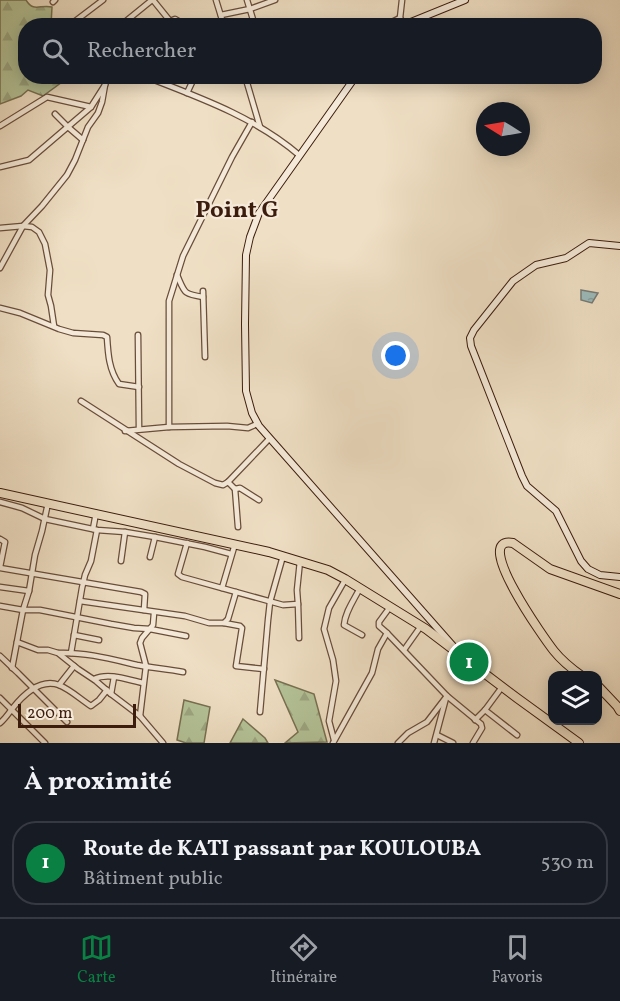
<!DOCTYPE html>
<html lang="fr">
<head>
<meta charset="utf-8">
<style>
	body { margin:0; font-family:Vollkorn,serif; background:#242831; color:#f1f3f6 }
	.controls { position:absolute; right:18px; bottom:18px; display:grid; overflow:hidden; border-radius:12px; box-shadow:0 3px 15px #0003 }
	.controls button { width:54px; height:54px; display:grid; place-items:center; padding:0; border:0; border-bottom:2px solid #363941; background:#171b24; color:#f1f3f6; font:30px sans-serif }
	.compass { position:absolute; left:476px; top:102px; width:54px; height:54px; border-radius:50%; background:#171b24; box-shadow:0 3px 15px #0003; rotate:281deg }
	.scale { position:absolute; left:18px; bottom:15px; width:118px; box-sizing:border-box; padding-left:6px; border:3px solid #3c1c0d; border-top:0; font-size:16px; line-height:21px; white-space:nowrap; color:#3c1c0d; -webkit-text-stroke:4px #f5ead9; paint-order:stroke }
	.you { position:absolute; left:396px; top:356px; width:21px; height:21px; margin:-15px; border:4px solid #fff; border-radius:50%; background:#1a73e8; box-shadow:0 0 0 9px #1a73e833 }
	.badge { display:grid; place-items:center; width:39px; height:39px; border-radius:50%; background:#0b8043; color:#fff; font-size:20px; font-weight:700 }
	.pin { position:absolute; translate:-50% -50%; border:3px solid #fff; box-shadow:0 2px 6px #0006 }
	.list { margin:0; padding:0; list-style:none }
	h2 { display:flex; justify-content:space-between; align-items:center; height:78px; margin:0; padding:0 24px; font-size:26px }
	h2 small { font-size:20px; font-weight:400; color:#9ea1a6 }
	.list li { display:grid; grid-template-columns:39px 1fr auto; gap:18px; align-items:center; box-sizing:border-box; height:84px; margin:0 12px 12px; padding:0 12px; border:2px solid #363941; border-radius:24px }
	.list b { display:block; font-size:22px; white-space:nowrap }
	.list p { margin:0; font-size:20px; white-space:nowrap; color:#9ea1a6 }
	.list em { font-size:20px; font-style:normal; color:#9ea1a6 }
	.icon { flex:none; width:33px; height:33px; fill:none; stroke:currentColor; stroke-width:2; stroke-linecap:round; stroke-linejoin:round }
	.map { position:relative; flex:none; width:620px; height:743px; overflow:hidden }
	.search { position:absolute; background:#171b24; box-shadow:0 3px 15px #0003; left:18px; right:18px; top:18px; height:66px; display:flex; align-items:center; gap:15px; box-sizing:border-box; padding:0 21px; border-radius:24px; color:#9ea1a6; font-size:22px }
	.sheet { height:174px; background:#171b24 }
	nav { display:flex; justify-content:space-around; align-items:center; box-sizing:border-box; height:84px; border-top:2px solid #363941; background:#171b24; font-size:16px; color:#9ea1a6 }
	nav a { display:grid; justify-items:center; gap:3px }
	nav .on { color:#0b8043 }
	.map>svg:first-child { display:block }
	.forest { fill:url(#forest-firs); stroke:#787052; stroke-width:1.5 }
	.water { fill:url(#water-ripples); stroke:#767b76; stroke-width:1.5 }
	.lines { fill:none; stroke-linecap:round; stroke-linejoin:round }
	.street-casing { stroke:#694d3b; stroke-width:7 }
	.secondary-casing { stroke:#3c1c0d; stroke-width:8 }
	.highway-casing { stroke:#3c1c0d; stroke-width:10 }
	.street { stroke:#f5ead9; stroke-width:4.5 }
	.secondary { stroke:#f5ead9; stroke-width:6 }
	.highway { stroke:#efdfc4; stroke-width:8 }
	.labels { text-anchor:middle; stroke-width:4.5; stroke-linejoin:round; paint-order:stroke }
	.quarter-label { font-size:24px; font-weight:bold; fill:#3c1c0d; stroke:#f5ead9 }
</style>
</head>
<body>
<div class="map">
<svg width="620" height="743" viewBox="0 0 620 743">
	<defs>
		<pattern id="forest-firs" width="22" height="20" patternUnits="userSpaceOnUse" patternTransform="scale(1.5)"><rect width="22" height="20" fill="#b4c398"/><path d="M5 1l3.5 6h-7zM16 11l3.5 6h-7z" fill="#9ca782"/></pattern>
		<pattern id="water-ripples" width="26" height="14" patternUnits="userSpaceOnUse" patternTransform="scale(1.5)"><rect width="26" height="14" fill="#9cbbbc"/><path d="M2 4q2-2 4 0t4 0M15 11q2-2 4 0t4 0" fill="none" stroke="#87a0a0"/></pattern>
	</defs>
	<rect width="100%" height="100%" fill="#efdfc4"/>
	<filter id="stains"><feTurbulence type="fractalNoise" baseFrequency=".00333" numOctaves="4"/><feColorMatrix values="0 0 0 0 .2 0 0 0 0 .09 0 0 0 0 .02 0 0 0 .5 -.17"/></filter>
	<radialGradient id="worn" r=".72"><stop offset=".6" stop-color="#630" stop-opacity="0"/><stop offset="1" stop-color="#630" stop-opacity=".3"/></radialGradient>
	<g class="forest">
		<path d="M0,0h26c8,13 14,4 26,7l-1,18 -25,1v50l43,1 -26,19 -15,-6 -7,6 -21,8z"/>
		<polygon points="275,680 314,694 327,742 285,743 298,732"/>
		<polygon points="184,700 210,707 204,743 186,743 177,740"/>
		<polygon points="243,719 265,738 268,743 230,743"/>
	</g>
	<polygon class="water" points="581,290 598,293 592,303 581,300"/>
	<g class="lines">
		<defs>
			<g id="street">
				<polyline points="153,0 170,21 165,26"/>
				<polyline points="216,0 224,26"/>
				<polyline points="247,0 255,26"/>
				<polyline points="402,0 400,18 404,24"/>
				<polyline points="53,2 55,0"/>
				<polyline points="221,15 250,9 275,0"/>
				<polyline points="170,21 175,19 187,26"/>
				<polyline points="70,25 103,0"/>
				<polyline points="120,26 152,0"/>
				<polyline points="384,26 400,18"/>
				<path d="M144,76c54,21 111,41 155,79"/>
				<polyline points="245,76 260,127"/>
				<polyline points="187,93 195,76"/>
				<polyline points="55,114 68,127 83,140"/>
				<polyline points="0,126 47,97 91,107"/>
				<polyline points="0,167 29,160 91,107 105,85 108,76"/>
				<polyline points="0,228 23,226 32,227 39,232 45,244 50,270 48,295 51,306 54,326"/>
				<polyline points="0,268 23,226 42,206 67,175 75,160 88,127 98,113 102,102 105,85"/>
				<path d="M177,275c8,18 6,19 26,22"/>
				<polyline points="203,291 205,357"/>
				<path d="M0,308l20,5 39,16 14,4 30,2 4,2c1,17 2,33 12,47l20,3"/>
				<polyline points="138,335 139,428"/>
				<polyline points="81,401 179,464 215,483 223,485 228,482 269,439"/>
				<polyline points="169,427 169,301 183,256 232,157 252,122"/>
				<polyline points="125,431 169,427 227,426 248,428 257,424"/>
				<polyline points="228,482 235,489 240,488 259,500"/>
				<polyline points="235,489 238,527"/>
				<polyline points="0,502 22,508 45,519 97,530 125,532 155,537 205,547 231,554"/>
				<polyline points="93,529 96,513"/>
				<polyline points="0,539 5,542 0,567"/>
				<polyline points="187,543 178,574 182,577 283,605 298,604 297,590 300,561"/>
				<polyline points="150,557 155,537"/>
				<polyline points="121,561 125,532"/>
				<polyline points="0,568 141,592 145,594 144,610"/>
				<polyline points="0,587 29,591"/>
				<polyline points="222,588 235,544"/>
				<path d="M360,588c-6,12 -15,24 -16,37l18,10"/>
				<polyline points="80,601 185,616 209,623 224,623 228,619 236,592"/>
				<polyline points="298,604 299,638"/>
				<polyline points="0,606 23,610 40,610 111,624 134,628 150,629 186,636"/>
				<polyline points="390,607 379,622 379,626 387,633 447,696 481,724 482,728 473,743"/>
				<polyline points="224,623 240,626 242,628 236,666 264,669"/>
				<polyline points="74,635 99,640"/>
				<polyline points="17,642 38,650 48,650 58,653 78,669 96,681 111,694 140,716 163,743"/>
				<polyline points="404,650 421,626"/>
				<path d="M59,653c26,-1 52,6 78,12 15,3 31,4 46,7"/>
				<polyline points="71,653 82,588 85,575 91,561 97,530"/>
				<polyline points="0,656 18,673 67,722"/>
				<polyline points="12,668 23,610 29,591 35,555 42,531 48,503"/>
				<path d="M94,679c15,-7 34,1 49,4"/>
				<polyline points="59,685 74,666"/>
				<polyline points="111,694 114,677"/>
				<polyline points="0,698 45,743"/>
				<polyline points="485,710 517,735"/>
				<polyline points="260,712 268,620 270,602 283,556"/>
				<polyline points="140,716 146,666 140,643 142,638 153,625 154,613"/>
				<polyline points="475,720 485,710 502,687"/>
				<path d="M0,723c5,-4 8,-9 12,-14 11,-14 28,-31 47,-24 12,5 21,14 32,21l8,-6 8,-10"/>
				<polyline points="437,735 453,743"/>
				<polyline points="334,740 329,721 336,681 333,660 324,629 329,608 345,580"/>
				<polyline points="333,743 372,673 378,649 387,633"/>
				<polyline points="398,743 408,733 427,722 447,696"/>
				<polyline points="434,743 446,698"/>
			</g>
			<g id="secondary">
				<polyline points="401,26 465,0"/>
				<polyline points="356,76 259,213 250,237 246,255 245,324 246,391 252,413 259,426 454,647"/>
				<polyline points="620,246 589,243 566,258 536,265 513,281 474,330 470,338 471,346 522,476 527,486 556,511 581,561 588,569 600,575 620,577"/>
			</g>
			<g id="highway">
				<polyline points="0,493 269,552 328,570 345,579 426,629 517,698 579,743"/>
				<path d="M582,676c-10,-7 -20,-15 -28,-25 -8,-10 -84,-116 -41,-108l37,26 70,25"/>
				<polyline points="598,686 617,706 620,711"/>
			</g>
		</defs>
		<use href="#street" class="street-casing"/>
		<use href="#secondary" class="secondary-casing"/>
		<use href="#highway" class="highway-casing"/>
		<use href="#street" class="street"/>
		<use href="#secondary" class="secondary"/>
		<use href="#highway" class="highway"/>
	</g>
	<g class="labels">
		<g class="quarter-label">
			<text x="237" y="217">Point G</text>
		</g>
	</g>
	<rect width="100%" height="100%" filter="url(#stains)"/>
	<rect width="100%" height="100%" fill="url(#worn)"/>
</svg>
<div class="controls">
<button><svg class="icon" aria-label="layers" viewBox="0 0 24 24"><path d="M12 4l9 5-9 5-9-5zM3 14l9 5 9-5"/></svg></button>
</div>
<svg class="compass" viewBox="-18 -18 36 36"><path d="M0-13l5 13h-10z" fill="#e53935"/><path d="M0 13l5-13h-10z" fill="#9ea1a6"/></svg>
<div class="scale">200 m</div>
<div class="you"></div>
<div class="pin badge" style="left:469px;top:662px">1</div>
<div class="search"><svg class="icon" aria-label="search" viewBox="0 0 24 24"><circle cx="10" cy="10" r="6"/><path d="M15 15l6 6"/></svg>Rechercher</div>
</div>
<section class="sheet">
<h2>À proximité<small></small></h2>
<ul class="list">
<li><span class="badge">1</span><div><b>Route de KATI passant par KOULOUBA</b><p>Bâtiment public</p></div><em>530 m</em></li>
</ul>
</section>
<nav>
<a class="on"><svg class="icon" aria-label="map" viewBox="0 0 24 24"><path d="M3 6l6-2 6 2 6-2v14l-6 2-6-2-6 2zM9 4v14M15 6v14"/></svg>Carte</a>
<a><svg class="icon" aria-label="directions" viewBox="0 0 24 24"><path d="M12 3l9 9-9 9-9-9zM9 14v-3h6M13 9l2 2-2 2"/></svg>Itinéraire</a>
<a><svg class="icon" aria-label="saved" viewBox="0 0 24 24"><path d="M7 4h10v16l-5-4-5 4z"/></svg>Favoris</a>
</nav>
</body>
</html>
